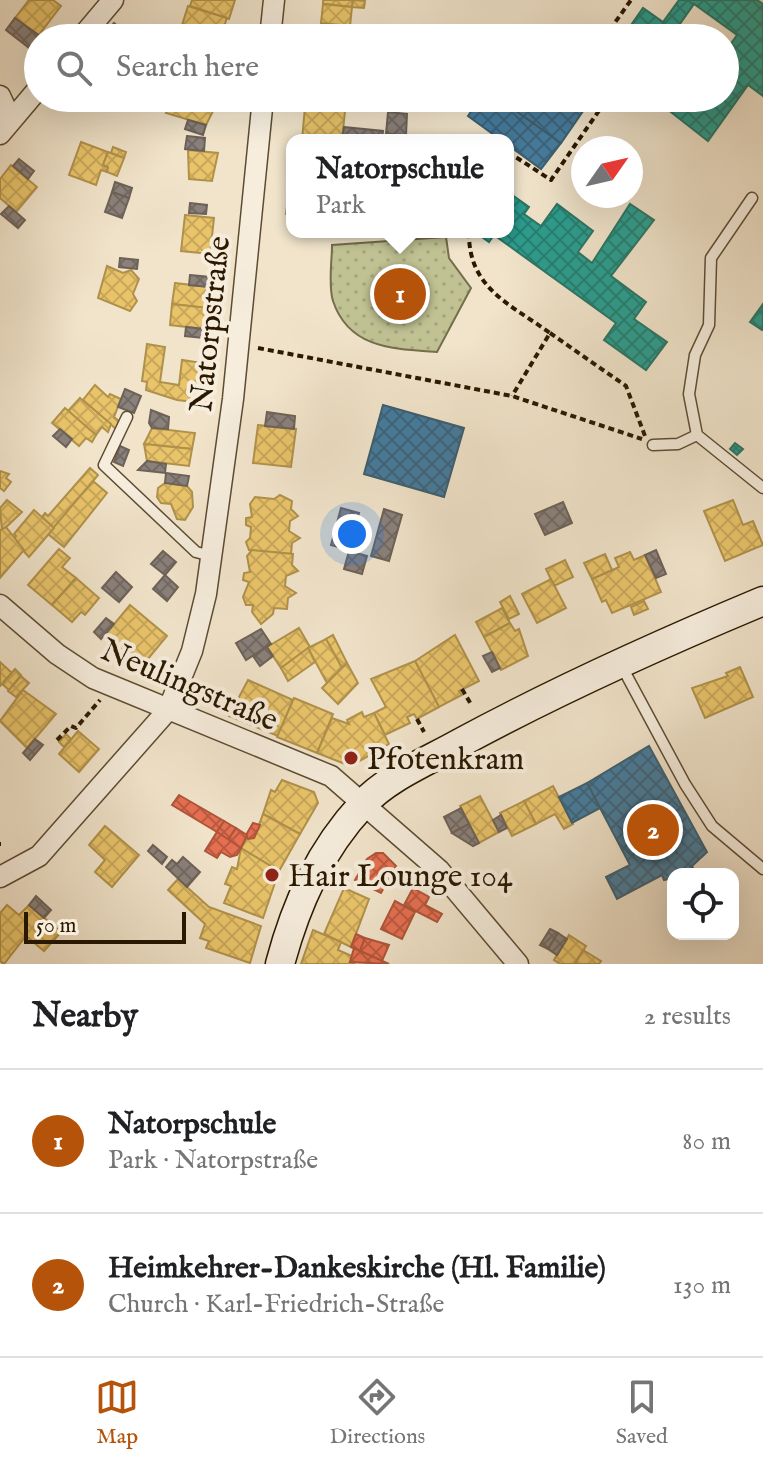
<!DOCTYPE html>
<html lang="en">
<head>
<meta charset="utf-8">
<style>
	body { margin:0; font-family:"IM FELL English",serif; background:#f6f6f6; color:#202124 }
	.controls { position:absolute; right:24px; bottom:24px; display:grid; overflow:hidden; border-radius:16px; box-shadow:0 8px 32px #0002 }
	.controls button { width:72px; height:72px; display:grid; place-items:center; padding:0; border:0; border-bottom:2px solid #e0e0e0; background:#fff; color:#202124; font:40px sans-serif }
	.compass { position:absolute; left:571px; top:136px; width:72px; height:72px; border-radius:50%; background:#fff; box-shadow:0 8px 32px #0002; rotate:56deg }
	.scale { position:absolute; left:24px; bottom:20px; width:162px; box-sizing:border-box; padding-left:8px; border:4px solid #2a1900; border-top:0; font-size:22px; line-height:28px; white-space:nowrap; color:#2a1900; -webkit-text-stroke:6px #f6eddd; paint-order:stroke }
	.you { position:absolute; left:352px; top:534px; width:28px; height:28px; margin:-20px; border:6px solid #fff; border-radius:50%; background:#1a73e8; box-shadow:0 0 0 12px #1a73e833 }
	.badge { display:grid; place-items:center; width:52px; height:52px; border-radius:50%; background:#b45309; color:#fff; font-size:26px; font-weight:700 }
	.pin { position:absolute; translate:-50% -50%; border:4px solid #fff; box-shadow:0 2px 8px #0006 }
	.popup { position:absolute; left:286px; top:134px; width:228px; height:104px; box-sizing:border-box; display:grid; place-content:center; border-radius:16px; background:#fff; filter:drop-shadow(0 2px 6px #0005); font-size:26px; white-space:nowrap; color:#757577 }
	.popup b { font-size:30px; color:#202124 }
	.popup::after { content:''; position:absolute; left:50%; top:100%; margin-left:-16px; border:16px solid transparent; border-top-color:#fff }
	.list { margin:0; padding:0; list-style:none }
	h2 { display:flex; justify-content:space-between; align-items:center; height:104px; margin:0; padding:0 32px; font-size:34px }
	h2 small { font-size:26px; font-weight:400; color:#757577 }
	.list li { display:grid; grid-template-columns:52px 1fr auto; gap:24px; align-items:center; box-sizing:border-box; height:144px; padding:0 32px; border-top:2px solid #e0e0e0 }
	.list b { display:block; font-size:30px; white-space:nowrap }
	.list p { margin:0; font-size:26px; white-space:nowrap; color:#757577 }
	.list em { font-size:26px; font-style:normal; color:#757577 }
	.icon { flex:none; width:44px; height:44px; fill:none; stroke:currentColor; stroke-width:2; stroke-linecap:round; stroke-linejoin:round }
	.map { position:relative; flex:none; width:763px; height:964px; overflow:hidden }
	.search { position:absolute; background:#fff; box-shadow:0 8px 32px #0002; left:24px; right:24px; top:24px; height:88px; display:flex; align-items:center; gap:20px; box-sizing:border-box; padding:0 28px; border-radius:44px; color:#757577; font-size:30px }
	.sheet { height:392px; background:#fff }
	nav { display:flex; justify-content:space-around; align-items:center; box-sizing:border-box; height:112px; border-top:2px solid #e0e0e0; background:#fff; font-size:22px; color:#757577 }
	nav a { display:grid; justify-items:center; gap:4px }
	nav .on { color:#b45309 }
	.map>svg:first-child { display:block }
	.park { fill:url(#park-dots); stroke:#756e4a; stroke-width:2 }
	.homes { fill:url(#homes-cross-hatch); stroke:#b0914a; stroke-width:2 }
	.shops { fill:url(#shops-cross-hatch); stroke:#ae5539; stroke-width:2 }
	.schools { fill:url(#schools-cross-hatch); stroke:#2a7564; stroke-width:2 }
	.public { fill:url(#public-cross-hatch); stroke:#3d5e6e; stroke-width:2 }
	.industry { fill:url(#industry-cross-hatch); stroke:#6d6257; stroke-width:2 }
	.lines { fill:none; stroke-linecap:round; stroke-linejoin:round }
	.lane-casing { stroke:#5c4c33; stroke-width:13 }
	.street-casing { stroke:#5c4c33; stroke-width:23 }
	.secondary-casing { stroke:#2a1900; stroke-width:31 }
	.path { stroke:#2a1900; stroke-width:4; stroke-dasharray:6 4; stroke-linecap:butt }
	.lane { stroke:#f6eddd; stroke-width:10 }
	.street { stroke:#f6eddd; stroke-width:20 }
	.secondary { stroke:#f6eddd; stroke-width:28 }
	.poi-dot { fill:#8f2418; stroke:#f6eddd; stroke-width:3 }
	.labels { text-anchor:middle; stroke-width:8; stroke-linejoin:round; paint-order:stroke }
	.street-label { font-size:32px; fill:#2a1900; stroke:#f6eddd }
	.poi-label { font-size:32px; fill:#2a1900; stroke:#f6eddd; text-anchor:start }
</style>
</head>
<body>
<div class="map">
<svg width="763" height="964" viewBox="0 0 763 964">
	<defs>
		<pattern id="park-dots" width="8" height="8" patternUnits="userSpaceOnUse" patternTransform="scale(2)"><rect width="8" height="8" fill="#c0c293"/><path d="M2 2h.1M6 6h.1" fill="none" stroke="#a5a67d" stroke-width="1.8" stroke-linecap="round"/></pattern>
		<pattern id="homes-cross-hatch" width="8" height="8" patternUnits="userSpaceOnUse" patternTransform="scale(2)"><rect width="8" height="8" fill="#e9c46a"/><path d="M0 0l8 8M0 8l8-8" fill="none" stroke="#c8a85a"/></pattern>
		<pattern id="shops-cross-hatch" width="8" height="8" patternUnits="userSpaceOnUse" patternTransform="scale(2)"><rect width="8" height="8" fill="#e76f51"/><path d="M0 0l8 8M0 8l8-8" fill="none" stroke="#bb5a41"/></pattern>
		<pattern id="schools-cross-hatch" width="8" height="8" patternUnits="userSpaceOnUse" patternTransform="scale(2)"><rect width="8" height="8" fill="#2a9d8f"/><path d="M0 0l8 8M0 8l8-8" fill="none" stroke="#247f72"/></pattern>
		<pattern id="public-cross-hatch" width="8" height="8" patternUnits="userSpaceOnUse" patternTransform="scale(2)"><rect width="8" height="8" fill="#457b9d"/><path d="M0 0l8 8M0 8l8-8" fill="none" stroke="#3a647e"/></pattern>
		<pattern id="industry-cross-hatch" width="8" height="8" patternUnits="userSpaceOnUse" patternTransform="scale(2)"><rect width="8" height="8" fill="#8a817c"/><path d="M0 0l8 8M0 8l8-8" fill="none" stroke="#716963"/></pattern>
	</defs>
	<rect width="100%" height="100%" fill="#f1e4cb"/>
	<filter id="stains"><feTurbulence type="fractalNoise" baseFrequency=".0025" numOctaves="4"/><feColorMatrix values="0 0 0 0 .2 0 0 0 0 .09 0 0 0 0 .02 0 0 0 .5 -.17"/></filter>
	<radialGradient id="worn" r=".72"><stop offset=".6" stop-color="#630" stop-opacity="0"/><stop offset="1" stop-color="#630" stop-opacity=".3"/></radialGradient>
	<path class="park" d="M446,237l3,21 22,30 -34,64c-43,-3 -88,-3 -104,-51 -5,-16 -1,-40 -1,-56z"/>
	<g class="homes">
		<polygon points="29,0 53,0 61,6 38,36 15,18"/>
		<polygon points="192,0 235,0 229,19 190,6"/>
		<polygon points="323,0 353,0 352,7 323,4"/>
		<polygon points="353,0 365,1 364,8 352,7"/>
		<polygon points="323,4 352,7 350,26 321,23"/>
		<polygon points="188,6 227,18 220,38 178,38"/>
		<polygon points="175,98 215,98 215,107 206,125 166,113"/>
		<polygon points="305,107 345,111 342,140 302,140"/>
		<polygon points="81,142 108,152 103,165 108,167 107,172 101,170 96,185 69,175"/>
		<polygon points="113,147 126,152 124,158 111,153"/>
		<polygon points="188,150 218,153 212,181 189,179"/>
		<polygon points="108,152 124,158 117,176 107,172 108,167 103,165"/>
		<polygon points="11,165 37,187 16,212 0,198 0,179"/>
		<polygon points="292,168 292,215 286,214"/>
		<polygon points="185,215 214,218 210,254 181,251"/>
		<polygon points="107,266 123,273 131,270 139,279 133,294 137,301 130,311 98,298"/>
		<polygon points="175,283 209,287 207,308 172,304"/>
		<polygon points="172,304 207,308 204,329 170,325"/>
		<polygon points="147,344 165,347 160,382 179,385 182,360 215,365 210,404 177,400 146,390 147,382 142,381"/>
		<polygon points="95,385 108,397 110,394 121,399 114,417 119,421 116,429 83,400"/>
		<polygon points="80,398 111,424 108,432 102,427 96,435 68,411"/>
		<polygon points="65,408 96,435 92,442 86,438 79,446 52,423"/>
		<polygon points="258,425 296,429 291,467 253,463"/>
		<polygon points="152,428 195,433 192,449 144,444"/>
		<polygon points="144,444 192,449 189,466 147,461"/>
		<polygon points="90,468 98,475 54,528 42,517 45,513 48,516"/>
		<polygon points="0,471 9,474 6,478 11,482 4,491 0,488"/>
		<polygon points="93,481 107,493 64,547 48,534"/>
		<polygon points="165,483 187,486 192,492 193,507 185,520 177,519 171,504 161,503 157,497 158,488"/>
		<polygon points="280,495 292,501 291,509 298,516 290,521 289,531 300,538 292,543 291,554 249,550 246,542 250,538 251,527 246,525 246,518 252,517 250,504 255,497 274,499"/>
		<polygon points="7,500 22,512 2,531 0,508"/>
		<polygon points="733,500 743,525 753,521 763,545 725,561 704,511"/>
		<polygon points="34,510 54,528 29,557 13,540 16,536 14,534"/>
		<polygon points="6,527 24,550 0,578 0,530"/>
		<polygon points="59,549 70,558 62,567 76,578 52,605 28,585"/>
		<polygon points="252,550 293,554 292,565 298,571 286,576 285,586 296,593 288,598 287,609 274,608 273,614 261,624 252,612 253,605 246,605 243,597 249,582 243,580 244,573 250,572 247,556"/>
		<polygon points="630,552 634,560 645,555 661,592 612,613 606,600 602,602 592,579 619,567 615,558"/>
		<polygon points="605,554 612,570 592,579 584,563"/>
		<polygon points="565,560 573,577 554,586 546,569"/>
		<polygon points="76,578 99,598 85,615 81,612 72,622 52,605"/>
		<polygon points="551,579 566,608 537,623 522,594"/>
		<polygon points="510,596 519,614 509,619 500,602"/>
		<polygon points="644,601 648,609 634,615 631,607"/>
		<polygon points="130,605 167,636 142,666 105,635"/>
		<polygon points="502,608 510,623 484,637 476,622"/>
		<polygon points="510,623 515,631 519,629 528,656 501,670 484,637"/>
		<polygon points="299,628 310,647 281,668 267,647"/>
		<polygon points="333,635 347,663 342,668 326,639"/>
		<polygon points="455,635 479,681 459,691 462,695 439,707 415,661"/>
		<polygon points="326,639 342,668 327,683 308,648"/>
		<polygon points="308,648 315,662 288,681 281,668"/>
		<polygon points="415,661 439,707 417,719 414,714 407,717 410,723 385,735 374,713 386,707 371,679"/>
		<polygon points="0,662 12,673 0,686"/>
		<polygon points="347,663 358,683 338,704 322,688"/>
		<polygon points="740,667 753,697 705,718 692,688 728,676 726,673"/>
		<polygon points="15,669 21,675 9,690 2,684"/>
		<polygon points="21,676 29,683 16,697 8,691"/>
		<polygon points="248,680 293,700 278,736 229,716"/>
		<polygon points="23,690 56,714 27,748 0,721"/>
		<polygon points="294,698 333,714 317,753 277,737"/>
		<polygon points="362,712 364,717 374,713 389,744 356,763 345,764 317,753 332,718 349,724 347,720"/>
		<polygon points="78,731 99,749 79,772 59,754"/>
		<polygon points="66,734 71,739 64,747 59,742"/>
		<polygon points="282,780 314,792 318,803 300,834 263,814 271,790 275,792"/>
		<polygon points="553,786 573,824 564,829 555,814 536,824 524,801"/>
		<polygon points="480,796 499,832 479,843 460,806"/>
		<polygon points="524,801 536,824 512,836 500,813"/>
		<polygon points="263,814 300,834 279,871 241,848 247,838 254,838"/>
		<polygon points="105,826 139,855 112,887 95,872 105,860 89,845"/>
		<polygon points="241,848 279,871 263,918 224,903 231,886 225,884 232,867 237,869"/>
		<polygon points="178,879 209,907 261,926 250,963 206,948 209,941 200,938 205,924 168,890"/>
		<polygon points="344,888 369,899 351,947 324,934"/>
		<polygon points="7,905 19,915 29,905 61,932 44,951 26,936 4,964 0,961 0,913"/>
		<polygon points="313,930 341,942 338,950 352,956 350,962 355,964 301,964"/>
		<polygon points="569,935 586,946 575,964 560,964 554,960"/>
		<polygon points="583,950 601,961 599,964 575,964"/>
	</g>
	<g class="shops">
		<polygon points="179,795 224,821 217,832 172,805"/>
		<polygon points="224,821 236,828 228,840 217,832"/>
		<polygon points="253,823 260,825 254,838 248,839 246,835"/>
		<polygon points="236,828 247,835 241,848 228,840"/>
		<polygon points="217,832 241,848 237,855 230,857 221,852 217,858 205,851"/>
		<polygon points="376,853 383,853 396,866 381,893 355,880 367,859"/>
		<polygon points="413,888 429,897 425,905 442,914 437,922 404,905"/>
		<polygon points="395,901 415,912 402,939 381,929"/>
		<polygon points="356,934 365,938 360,951 351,947"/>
		<polygon points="365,938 389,945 382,961 360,951"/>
		<polygon points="354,948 360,951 389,964 350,962"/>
	</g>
	<g class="schools">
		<polygon points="679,0 757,0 763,4 763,96 748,85 708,141 653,98 725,98 725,52 737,35 694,4 675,31 684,38 622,38 643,8 663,22"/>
		<polygon points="508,192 529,207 524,214 541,226 557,204 593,231 578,252 592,263 630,204 654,220 611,276 646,302 634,319 667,342 646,370 604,340 616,323 494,235 489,242 475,232 508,232"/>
		<polygon points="763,304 763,329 762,330 750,322"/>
		<polygon points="735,443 743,449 737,455 730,449"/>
	</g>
	<g class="public">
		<polygon points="480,98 498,98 561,143 541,169 508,145 508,140 501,140 468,116"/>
		<polygon points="498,98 580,98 588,104 561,143"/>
		<polygon points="383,405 464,428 444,497 364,474"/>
		<polygon points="649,746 707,852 692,866 696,874 673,874 673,878 664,880 662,875 617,899 606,877 630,865 587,783"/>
		<polygon points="587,783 600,808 572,823 559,797"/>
	</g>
	<g class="industry">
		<polygon points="15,18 40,36 29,48 6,30"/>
		<polygon points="114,23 127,35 124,38 103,36"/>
		<polygon points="336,25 373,29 372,38 334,35"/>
		<polygon points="388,112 407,114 406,135 386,134"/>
		<polygon points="188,120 206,125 203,135 185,129"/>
		<polygon points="344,127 383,131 382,140 342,140"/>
		<polygon points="187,136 205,138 204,151 185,149"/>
		<polygon points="19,159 34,171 28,179 13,166"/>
		<polygon points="115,182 132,188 129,198 112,192"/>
		<polygon points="112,192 129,198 122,218 105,212"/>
		<polygon points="190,203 207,205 206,214 189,213"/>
		<polygon points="9,206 25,220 18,228 1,214"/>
		<polygon points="120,258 138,260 137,269 119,267"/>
		<polygon points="190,275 210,277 209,287 189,285"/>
		<polygon points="186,327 204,329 203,338 185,336"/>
		<polygon points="125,389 141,396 134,413 118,407"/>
		<polygon points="151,410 169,417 168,429 152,428 149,423"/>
		<polygon points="267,412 295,416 294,429 265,426"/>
		<polygon points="60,429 72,439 66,447 53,436"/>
		<polygon points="120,446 129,450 123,466 114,462"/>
		<polygon points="147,461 166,464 165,473 138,470"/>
		<polygon points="166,473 189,476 187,486 165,483"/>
		<polygon points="563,502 572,523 545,535 535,514"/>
		<polygon points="341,508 359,513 349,550 331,545"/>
		<polygon points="384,509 402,515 389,561 371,556"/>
		<polygon points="656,550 666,574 656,578 645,555"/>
		<polygon points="163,551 176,562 165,575 151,564"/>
		<polygon points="349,551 367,556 362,574 344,569"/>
		<polygon points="116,572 132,587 119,602 102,588"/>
		<polygon points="165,575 178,587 167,601 153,589"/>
		<polygon points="106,618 114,624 101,639 94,632"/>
		<polygon points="261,629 271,644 246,660 236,643"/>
		<polygon points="267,647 273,656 260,666 253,656"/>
		<polygon points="492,652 500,668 492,672 483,656"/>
		<polygon points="35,739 43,745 30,760 23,753"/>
		<polygon points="461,808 469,824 452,833 444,817"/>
		<polygon points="501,815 507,828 499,832 493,820"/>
		<polygon points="469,824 479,843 473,846 452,833"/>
		<polygon points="153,845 167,857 162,864 148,851"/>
		<polygon points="183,857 200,872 187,887 166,867 172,860 177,864"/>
		<polygon points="36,896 51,910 44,918 29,905"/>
		<polygon points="550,929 558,933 548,949 540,945"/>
		<polygon points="558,933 567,939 557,955 548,949"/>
	</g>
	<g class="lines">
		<defs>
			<g id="lane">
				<polyline points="752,198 711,258 709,325 695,355 689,394 697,435 763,488"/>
				<polyline points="127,417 104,465 196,552 211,556"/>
				<polyline points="653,445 678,444 697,435"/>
				<polyline points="621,665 685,784 712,826 763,869"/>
			</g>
			<g id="street">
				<polyline points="81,38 113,0"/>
				<polyline points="270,38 274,0"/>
				<polyline points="0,96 11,120"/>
				<polyline points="0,134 38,89"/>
				<polyline points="0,605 57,654 93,678 331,776 439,870 518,964"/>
				<polyline points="0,877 39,856 168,710 192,651 206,594 233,399 263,98"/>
			</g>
			<path id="secondary" d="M280,964c16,-60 40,-114 83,-160 25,-27 65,-43 97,-61 98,-53 200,-99 303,-142"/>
		</defs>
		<use href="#lane" class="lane-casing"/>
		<use href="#street" class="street-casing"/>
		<use href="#secondary" class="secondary-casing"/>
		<g class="path">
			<polyline points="604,38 631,0"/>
			<polyline points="508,152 551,180 607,99"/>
			<path d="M469,232c-1,56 41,72 81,101l-38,63"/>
			<polyline points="550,333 626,386 645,436"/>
			<polyline points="258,348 512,396 642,439"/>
			<polyline points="462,689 472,706"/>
			<polyline points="417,719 424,732"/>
			<polyline points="57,740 71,726 76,728 100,700"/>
			<polyline points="0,844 1,844"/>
		</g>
		<use href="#lane" class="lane"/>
		<use href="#street" class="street"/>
		<use href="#secondary" class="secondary"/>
	</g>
	<g class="poi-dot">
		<circle cx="351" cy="758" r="8"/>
		<circle cx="272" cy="875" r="8"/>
	</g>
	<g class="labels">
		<g class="street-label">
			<text transform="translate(209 324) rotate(-84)" y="11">Natorpstraße</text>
			<text transform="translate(190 684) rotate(23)" y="11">Neulingstraße</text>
		</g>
		<g class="poi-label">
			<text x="367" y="769">Pfotenkram</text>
			<text x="288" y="886">Hair Lounge 104</text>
		</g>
	</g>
	<rect width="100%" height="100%" filter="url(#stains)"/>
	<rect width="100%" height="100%" fill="url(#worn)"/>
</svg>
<div class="controls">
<button><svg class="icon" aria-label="locate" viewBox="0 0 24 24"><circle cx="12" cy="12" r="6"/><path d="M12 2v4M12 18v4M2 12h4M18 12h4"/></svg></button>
</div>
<svg class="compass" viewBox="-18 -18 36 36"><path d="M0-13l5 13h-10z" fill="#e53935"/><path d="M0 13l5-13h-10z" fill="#757577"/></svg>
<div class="scale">50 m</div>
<div class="you"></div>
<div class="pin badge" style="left:400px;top:294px">1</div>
<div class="popup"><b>Natorpschule</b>Park</div>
<div class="pin badge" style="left:653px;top:830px">2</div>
<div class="search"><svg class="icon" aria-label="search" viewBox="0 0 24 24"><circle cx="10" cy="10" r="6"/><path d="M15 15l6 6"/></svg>Search here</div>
</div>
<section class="sheet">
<h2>Nearby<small>2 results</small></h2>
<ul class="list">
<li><span class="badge">1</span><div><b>Natorpschule</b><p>Park · Natorpstraße</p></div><em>80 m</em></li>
<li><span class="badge">2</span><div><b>Heimkehrer-Dankeskirche (Hl. Familie)</b><p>Church · Karl-Friedrich-Straße</p></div><em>130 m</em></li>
</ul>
</section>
<nav>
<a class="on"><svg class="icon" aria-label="map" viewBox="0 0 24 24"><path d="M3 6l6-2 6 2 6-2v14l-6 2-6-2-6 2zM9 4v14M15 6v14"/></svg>Map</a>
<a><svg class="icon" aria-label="directions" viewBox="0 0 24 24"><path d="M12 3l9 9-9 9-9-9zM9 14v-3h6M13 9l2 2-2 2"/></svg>Directions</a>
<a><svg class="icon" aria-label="saved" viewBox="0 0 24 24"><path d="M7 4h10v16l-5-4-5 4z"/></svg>Saved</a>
</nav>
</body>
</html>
